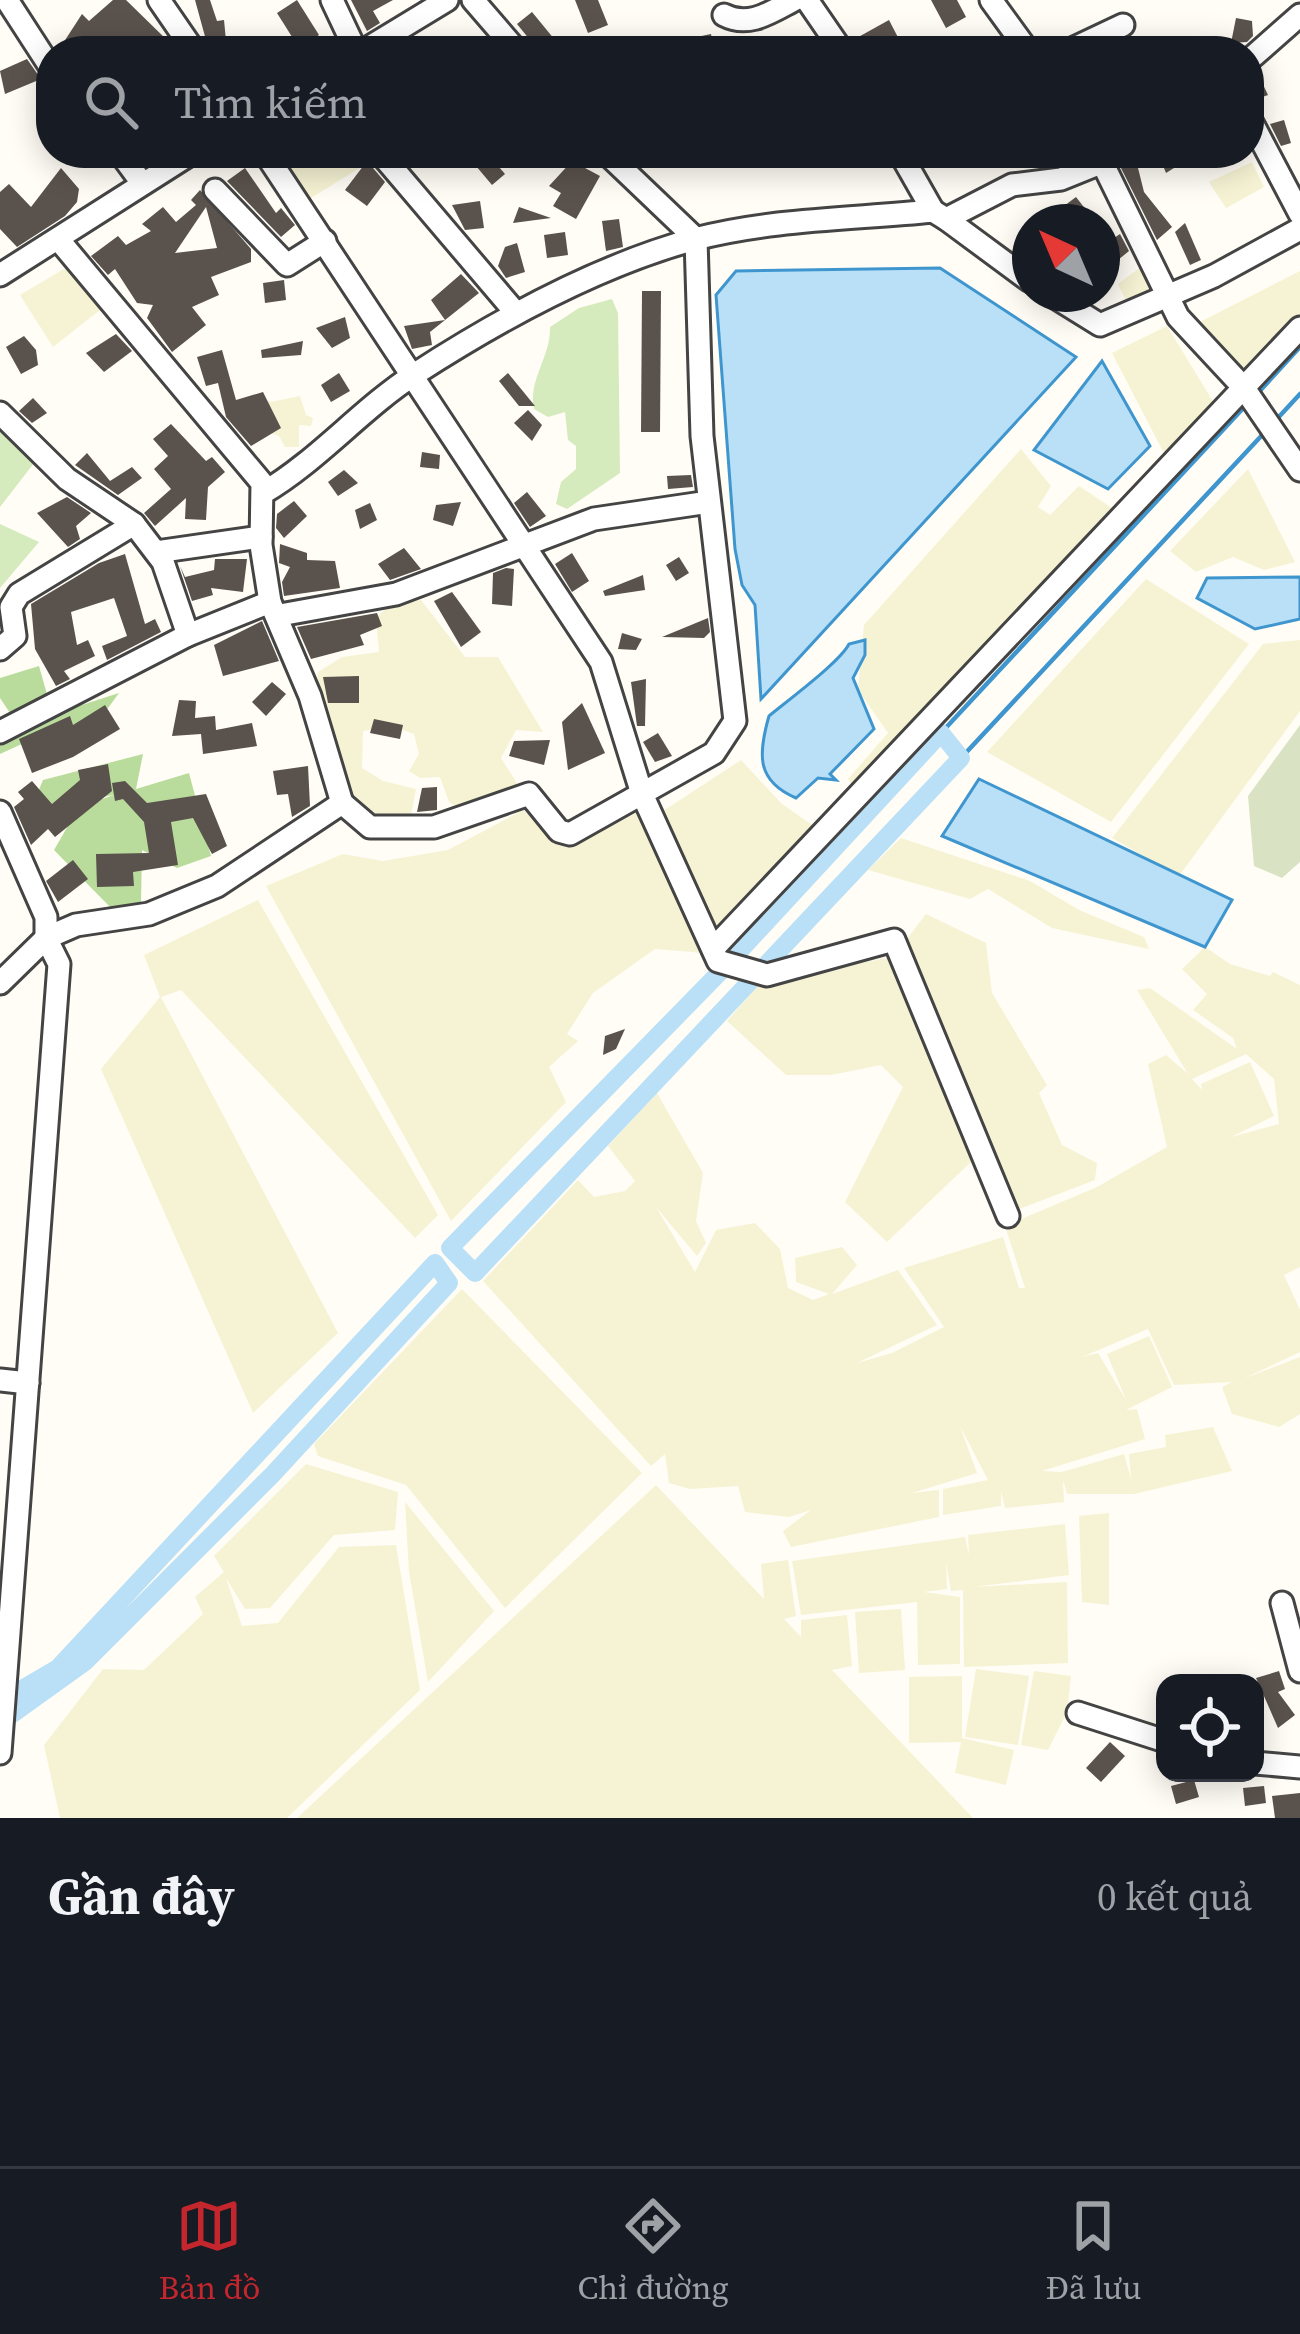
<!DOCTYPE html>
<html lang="vi">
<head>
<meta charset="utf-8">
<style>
	body { margin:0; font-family:"Source Serif 4",serif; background:#20242c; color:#f1f3f6 }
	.controls { position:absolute; right:36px; bottom:36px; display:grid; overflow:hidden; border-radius:24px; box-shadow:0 6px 30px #0003 }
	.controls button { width:108px; height:108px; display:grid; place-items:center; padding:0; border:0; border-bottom:3px solid #363941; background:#171b24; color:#f1f3f6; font:60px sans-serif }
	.compass { position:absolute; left:1012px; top:204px; width:108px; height:108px; border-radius:50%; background:#171b24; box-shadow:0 6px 30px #0003; rotate:316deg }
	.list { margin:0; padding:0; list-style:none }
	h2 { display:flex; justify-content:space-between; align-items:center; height:156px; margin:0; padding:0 48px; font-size:51px }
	h2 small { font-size:39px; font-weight:400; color:#9ea1a6 }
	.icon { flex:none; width:66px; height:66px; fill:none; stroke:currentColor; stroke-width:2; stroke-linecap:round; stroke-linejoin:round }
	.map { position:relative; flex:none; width:1300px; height:1818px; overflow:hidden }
	.search { position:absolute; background:#171b24; box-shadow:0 6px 30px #0003; left:36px; right:36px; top:36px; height:132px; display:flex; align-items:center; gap:30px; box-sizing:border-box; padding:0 42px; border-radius:48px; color:#9ea1a6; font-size:45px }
	.sheet { height:348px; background:#171b24 }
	nav { display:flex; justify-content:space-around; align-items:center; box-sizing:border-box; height:168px; border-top:3px solid #363941; background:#171b24; font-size:33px; color:#9ea1a6 }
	nav a { display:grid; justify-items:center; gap:6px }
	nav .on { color:#c4262e }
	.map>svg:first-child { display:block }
	.farmland { fill:#f6f3d4; fill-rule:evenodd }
	.green { fill:#d5ebbd }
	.forest { fill:#b9dc9c }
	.cemetery { fill:#d9e3c4 }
	.water { fill:#b9e0f7; stroke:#3f96cf; stroke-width:3 }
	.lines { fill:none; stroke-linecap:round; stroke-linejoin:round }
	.stream { stroke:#3f96cf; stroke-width:4.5 }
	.canal { stroke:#b9e0f7; stroke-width:18 }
	.building { fill:#5a524d; fill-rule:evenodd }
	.minor-casing { stroke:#444; stroke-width:27 }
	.minor { stroke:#fff; stroke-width:21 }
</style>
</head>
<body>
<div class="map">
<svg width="1300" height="1818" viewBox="0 0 1300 1818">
	<rect width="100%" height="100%" fill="#fffdf5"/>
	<g class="farmland">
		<polygon points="277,153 371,153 376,158 306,201"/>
		<polygon points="1252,162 1264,187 1226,208 1209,182"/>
		<polygon points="69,266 105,306 53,347 20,295"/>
		<polygon points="1142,266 1157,294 1131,311 1118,284"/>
		<polygon points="1300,271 1300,320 1241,386 1200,322"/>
		<polygon points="1167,326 1220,413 1168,461 1112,353"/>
		<polygon points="300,396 306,415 313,418 311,426 299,425 299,447 285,447 279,436 257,429 262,398 270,402"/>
		<polygon points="1021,449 1051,486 1038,507 1050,515 1079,486 1124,516 862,802 848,779 888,733 858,690 864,625"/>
		<polygon points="1248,469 1295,562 1264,570 1233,557 1196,572 1170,551"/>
		<polygon points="1146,579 1249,644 1111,822 987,752"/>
		<polygon points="421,600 465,657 498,657 543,732 516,730 501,758 520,788 464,812 449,802 440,777 420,778 409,771 419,754 414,734 392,726 363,731 362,768 383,781 416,789 409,826 352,824 314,717 318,672 342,657 379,652 376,618 390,604"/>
		<polygon points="1300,640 1300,711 1179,876 1112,838 1263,644"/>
		<polygon points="741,760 782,804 824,833 718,949 660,813"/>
		<polygon points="523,810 567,848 640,811 704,953 655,949 593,993 567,1034 578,1041 549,1067 566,1102 451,1221 266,886 343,854 383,861 448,850"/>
		<polygon points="901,838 1030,881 1079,910 1144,937 1149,949 1052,928 988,889 970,899 868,870"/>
		<polygon points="258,900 438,1215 415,1238 181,990 161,997 338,1333 253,1413 101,1069 160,997 144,955"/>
		<polygon points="926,914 986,943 992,993 1047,1085 1039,1093 1062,1145 1097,1163 1095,1180 1014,1211 903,944"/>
		<path d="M1205,947l25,17 40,12 3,-4 27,13v282l-16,8 16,35v42l-55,26 55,-21v57l-21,13 -47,-13 -10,-27 10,-5 -58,3 -26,-56 -66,28 16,-4 28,47 -19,-46 42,-18 23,51 -46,23 11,-1 8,30 -103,32 20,1 62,-18 7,25 -2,-25 37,-7 -1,-12 48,-8 19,44 -98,23h-67l-4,-14 1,22 -59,6 -4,-17v15l-58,9v-26l45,-9 -28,-54 17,47 -65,20 27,-3v27l-148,30 -8,-16 28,-21 -22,7 -44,-5 -7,-26 -48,3 -21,-6 -4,-29 -14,12 -168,-185 95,-101 16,17 31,-6 10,-10 -27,-35 49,-53 46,80 -7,48 10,22 -9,13 -41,-49 39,65 21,-42 39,-7 25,26 8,39 25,12 16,-6 -33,-12 -1,-24 47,-11 15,18 -25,29 66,-24 39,55 -80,38 35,-10 52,-26 -40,-59 99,-31 16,51h6l-20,-62 92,-39 70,-40 -19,-83 18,-9 22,19 -51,-84 13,-2 87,61 -4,-11 -40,-28 14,-16 -25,-25zM1246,1054l28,25 5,45 -48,13 43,-21 -24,-54 -49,22 1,6 -10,-11z"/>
		<polygon points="890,957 972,1161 887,1242 845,1202 903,1087 881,1065 831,1075 786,1075 727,1021 759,984"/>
		<polygon points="462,1289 642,1473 505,1608 406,1485 318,1456 314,1444"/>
		<polygon points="306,1464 398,1492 395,1530 334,1535 270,1608 245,1609 226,1578 242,1626 278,1623 339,1547 396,1545 420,1690 287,1818 60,1818 44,1745 103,1669 144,1670 203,1614 195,1597 224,1572 214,1556"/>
		<polygon points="656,1485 764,1599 761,1564 788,1560 796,1616 784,1619 801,1637 801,1620 847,1615 852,1666 832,1670 973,1818 297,1818"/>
		<polygon points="405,1502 494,1611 428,1682 409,1572"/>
		<polygon points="1109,1513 1109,1605 1082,1602 1079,1516"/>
		<polygon points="1065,1524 1069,1575 973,1587 1067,1582 1068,1663 964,1667 963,1590 951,1591 946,1563 947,1589 924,1592 960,1597 960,1664 918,1665 917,1602 801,1615 792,1561 965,1537 969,1555 968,1535"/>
		<polygon points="901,1609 905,1670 859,1673 855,1612"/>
		<polygon points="976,1669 1029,1676 1018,1745 965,1737"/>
		<polygon points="1034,1671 1071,1676 1067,1712 1048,1750 1021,1745"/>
		<polygon points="962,1676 962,1738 1014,1750 1006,1785 955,1773 961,1742 909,1743 909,1677"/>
	</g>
	<g class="green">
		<path d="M612,299l6,14 2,160 -53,36 -11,-5 5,-22 15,-13v-23l-8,-6 -3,-28 -17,5 -14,-8c-6,-30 17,-52 16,-82l29,-19z"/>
		<polygon points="0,420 41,454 0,507"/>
		<polygon points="0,524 39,542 0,588"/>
	</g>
	<g class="forest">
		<polygon points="39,666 50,705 23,724 119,693 97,723 50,731 0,754 0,732 18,725 0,698 0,678"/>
		<polygon points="143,754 136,789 189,773 211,856 177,868 142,850 141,903 113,910 54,850 79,807 114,795 31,809 43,780"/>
	</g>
	<polygon class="cemetery" points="1300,725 1300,862 1282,878 1254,866 1248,796"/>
	<g class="water">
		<polygon points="940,268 1076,357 761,699 755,605 742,585 735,549 716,295 736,271"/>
		<polygon points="1102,361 1150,446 1108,489 1034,450"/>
		<polygon points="1300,577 1300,619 1255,629 1197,598 1207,578"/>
		<path d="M865,640v15l-12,23 21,51 -44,45 6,6 -18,-2 -22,20c-40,-17 -38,-44 -27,-82 18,-15 71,-54 80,-72z"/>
		<polygon points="979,779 1232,900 1205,947 942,836"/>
	</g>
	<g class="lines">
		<g class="stream">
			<polyline points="1256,395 1300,347"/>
			<polyline points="1276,420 1300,394"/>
			<polyline points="941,733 1248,403"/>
			<polyline points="961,758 1264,433"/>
		</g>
		<g class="canal">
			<polygon points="941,733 961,758 475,1273 450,1248 721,971"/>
			<polyline points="0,1702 58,1668 435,1263 449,1283 273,1474 85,1662 0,1723"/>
		</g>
	</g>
	<g class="building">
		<polygon points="113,0 126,0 170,43 162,51 141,51 127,37 110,51 58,51 82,14 89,21"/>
		<polygon points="195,0 210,0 217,21 224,20 227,51 209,51"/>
		<polygon points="297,0 319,35 299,48 277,13"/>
		<polygon points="351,0 393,0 373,11 380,23 367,31"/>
		<polygon points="575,0 598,0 608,25 588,33"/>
		<polygon points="931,0 957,0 966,17 946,28"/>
		<polygon points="532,12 564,51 539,51 517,24"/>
		<polygon points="1236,18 1252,21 1253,36 1247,42 1231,43"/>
		<polygon points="889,20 905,51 857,51 853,40"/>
		<polygon points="711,34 714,51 694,51 692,38"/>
		<polygon points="814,36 824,51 780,51"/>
		<polygon points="27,59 41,79 5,94 0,71"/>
		<polygon points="1257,72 1268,95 1254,100 1249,75"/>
		<polygon points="1284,120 1291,143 1281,146 1270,124"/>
		<polygon points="465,153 487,153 505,174 492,185"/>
		<polygon points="1029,153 1057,153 1063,162 1037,167"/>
		<polygon points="1124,153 1155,153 1137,164 1144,192 1172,227 1157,240 1117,160"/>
		<polygon points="1158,153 1198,153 1166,173"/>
		<polygon points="367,161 385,182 367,206 345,190"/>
		<polygon points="572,161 600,176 576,219 553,206 561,193 549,186"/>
		<polygon points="61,168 79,189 77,202 65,216 17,247 0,229 0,192 9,184 31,207"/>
		<polygon points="245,168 276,213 281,208 295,225 281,237 227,181"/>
		<path d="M200,190l51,59v13l-40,15 8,18 -27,12 14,18 -34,27 -25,-34 6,-13 -16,-2 -22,-34 -7,6 -17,-19 27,-20 8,9 25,-14 -9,-7 21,-17 13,15 20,-17 -5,-5zM206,207l11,41 -42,5z"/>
		<polygon points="1076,197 1090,215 1061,222 1056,212"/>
		<polygon points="480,201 484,228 465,230 452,205"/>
		<polygon points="519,207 551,218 513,223"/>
		<polygon points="619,219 623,247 606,251 602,221"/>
		<polygon points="1185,223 1201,260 1190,265 1175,232"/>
		<polygon points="565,232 568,255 547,258 544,235"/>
		<polygon points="1120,234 1129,251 1102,273 1102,246"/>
		<polygon points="517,243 525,272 506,278 498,266 505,247"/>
		<polygon points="461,274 479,293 430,332 432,345 412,349 404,326 445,320 431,300"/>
		<polygon points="284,280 286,300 265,303 263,283"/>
		<polygon points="642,291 661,291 660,432 641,432"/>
		<polygon points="345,317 350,338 332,348 316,328"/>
		<polygon points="116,334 132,351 104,372 86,353"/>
		<polygon points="24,336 36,350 38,365 21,374 6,347"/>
		<polygon points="303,341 301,355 262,358 261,350"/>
		<polygon points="222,350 236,400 263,392 281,428 251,446 226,417 218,383 206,386 197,357"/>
		<polygon points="339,373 350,391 331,402 321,385"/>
		<polygon points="508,373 535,406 519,406 499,381"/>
		<polygon points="33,398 47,413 32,423 19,411"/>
		<polygon points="528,410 542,425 532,441 514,423"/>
		<polygon points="171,424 206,461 212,457 225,472 208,487 206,520 185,519 186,498 155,526 144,513 171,489 154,469 168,456 153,439"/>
		<polygon points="422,452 440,455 439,469 420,467"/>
		<polygon points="87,453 110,481 132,467 142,478 118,495 75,465"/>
		<polygon points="344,470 358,483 338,496 328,482"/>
		<polygon points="691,475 693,487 668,489 667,476"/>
		<polygon points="527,492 546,516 530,527 514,503"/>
		<polygon points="67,497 91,513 76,526 80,539 68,547 37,513"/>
		<polygon points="294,501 307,516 284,538 276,528 277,514"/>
		<polygon points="461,502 453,526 433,520 436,505"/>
		<polygon points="370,503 377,520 360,529 355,510"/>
		<polygon points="280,544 307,553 307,560 335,561 340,588 284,596 282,582 290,567 279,563"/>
		<polygon points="404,548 421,569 390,580 378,564"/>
		<polygon points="572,553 589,581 572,592 555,564"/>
		<polygon points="125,554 145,624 155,619 161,632 107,660 102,646 127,636 114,598 71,612 77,645 88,640 95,656 64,671 70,679 56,686 35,649 31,604 99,563"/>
		<polygon points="679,557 689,573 676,581 666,565"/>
		<polygon points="215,559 247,559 243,592 211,588 213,595 192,601 180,566 185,577 214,570"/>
		<polygon points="506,568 514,569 512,606 492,604 493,573"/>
		<polygon points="643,575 645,590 605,596 603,591"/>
		<polygon points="452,592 481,632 461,647 434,601"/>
		<polygon points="377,613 382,626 360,635 364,645 311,659 297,627"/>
		<polygon points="708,618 710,632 704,638 662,637"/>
		<polygon points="262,621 279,661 223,676 214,645"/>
		<polygon points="622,633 642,639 636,650 618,649"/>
		<polygon points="359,676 359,703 328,703 323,677"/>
		<polygon points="646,679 645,726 637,726 631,682"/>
		<polygon points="272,682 286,694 266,716 252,702"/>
		<polygon points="179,700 196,701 195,718 215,716 216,730 252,723 257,746 203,754 201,734 172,736"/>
		<polygon points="582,703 605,753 568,770 562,722"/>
		<polygon points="105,705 120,729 73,757 32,773 19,739 70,716 73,725"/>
		<polygon points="374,719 403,725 400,739 370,733"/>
		<polygon points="658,733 672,756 655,762 643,742"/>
		<polygon points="550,740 544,765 509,756 514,741"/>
		<polygon points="108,764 112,791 55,837 48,829 31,845 14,807 24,799 18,792 32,781 52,804 80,780 78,770"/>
		<polygon points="308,766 310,806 292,817 288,794 277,795 273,771"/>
		<polygon points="125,781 147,803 206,794 227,846 212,854 193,818 171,822 178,865 133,872 134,886 97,887 96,854 149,853 144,822 123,799 115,801 112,783"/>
		<polygon points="437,787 437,810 417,812 422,788"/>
		<polygon points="73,860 88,879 58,902 46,881"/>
		<polygon points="625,1029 616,1049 603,1055 605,1036"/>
		<polygon points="1279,1671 1285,1689 1278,1692 1295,1715 1278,1728 1256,1678"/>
		<polygon points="1110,1742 1125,1756 1101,1782 1086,1768"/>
		<polygon points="1194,1780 1199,1797 1176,1804 1171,1786"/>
		<polygon points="1264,1786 1266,1803 1245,1806 1243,1788"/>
		<polygon points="1300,1793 1300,1818 1275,1818 1272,1796"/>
	</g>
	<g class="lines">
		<defs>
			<g id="minor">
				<polyline points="7,0 51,68"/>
				<polyline points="159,0 194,51"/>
				<polyline points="332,0 356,51"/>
				<polyline points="473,0 517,51"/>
				<polyline points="807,0 842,51"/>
				<polyline points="991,0 1028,51"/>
				<path d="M724,15c25,13 47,-3 70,-15"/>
				<polyline points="363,51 447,0"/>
				<polyline points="1068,51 1123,25"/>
				<polyline points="1249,60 1300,15"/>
				<polyline points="1249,117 1300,214"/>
				<polyline points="120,153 142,183"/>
				<polyline points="265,153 601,662 642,794 718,961 767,975 894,940 1008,1216"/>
				<polyline points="380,153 516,313"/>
				<polyline points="900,153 933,211"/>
				<polyline points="1098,154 1178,317 1244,388 1300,470"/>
				<polyline points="215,190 287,265 325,241"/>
				<polyline points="946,219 1030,281"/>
				<polyline points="58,239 262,483 261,545 270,602 310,696 342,803"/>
				<polyline points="0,275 192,153"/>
				<polyline points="1050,294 1100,325 1214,276 1300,229"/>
				<polyline points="0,413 67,479 134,524 163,562 188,635"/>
				<path d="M263,493c56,-33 98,-84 152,-119 85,-55 181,-108 280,-135 76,-20 160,-20 238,-28l13,8 66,-34 49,-6 42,-17"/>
				<polyline points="156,552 261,537"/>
				<polyline points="280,615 396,594 594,519 709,502"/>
				<polyline points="0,649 15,636 11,607 19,594 134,524"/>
				<polyline points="0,732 188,635 270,602"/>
				<polyline points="0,812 46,917 46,938 59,964 0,1753"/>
				<polyline points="713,949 1300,328"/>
				<polyline points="0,983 46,938 76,925 149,914 217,886 342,803 370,827 434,827 529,794 559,831 570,834 714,753 735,721 702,436 696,239 606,153"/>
				<polyline points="0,1380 28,1383"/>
				<polyline points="1282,1603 1300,1671"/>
				<polyline points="1078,1713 1165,1741"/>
				<polyline points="1255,1763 1300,1767"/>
			</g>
		</defs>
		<use href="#minor" class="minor-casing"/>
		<use href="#minor" class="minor"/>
	</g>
</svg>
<div class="controls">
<button><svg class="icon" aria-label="locate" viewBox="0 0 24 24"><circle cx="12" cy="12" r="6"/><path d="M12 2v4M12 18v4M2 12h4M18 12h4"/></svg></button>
</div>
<svg class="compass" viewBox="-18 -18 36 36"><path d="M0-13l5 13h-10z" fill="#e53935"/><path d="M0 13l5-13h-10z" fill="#9ea1a6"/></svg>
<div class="search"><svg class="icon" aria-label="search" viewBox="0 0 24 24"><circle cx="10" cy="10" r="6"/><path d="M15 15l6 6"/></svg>Tìm kiếm</div>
</div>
<section class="sheet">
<h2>Gần đây<small>0 kết quả</small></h2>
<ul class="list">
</ul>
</section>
<nav>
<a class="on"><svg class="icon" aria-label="map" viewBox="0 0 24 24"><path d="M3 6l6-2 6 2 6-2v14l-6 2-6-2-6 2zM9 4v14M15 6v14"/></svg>Bản đồ</a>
<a><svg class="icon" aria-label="directions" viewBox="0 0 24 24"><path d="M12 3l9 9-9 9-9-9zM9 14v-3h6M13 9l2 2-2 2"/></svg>Chỉ đường</a>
<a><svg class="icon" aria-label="saved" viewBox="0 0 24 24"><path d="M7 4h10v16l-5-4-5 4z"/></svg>Đã lưu</a>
</nav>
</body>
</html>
